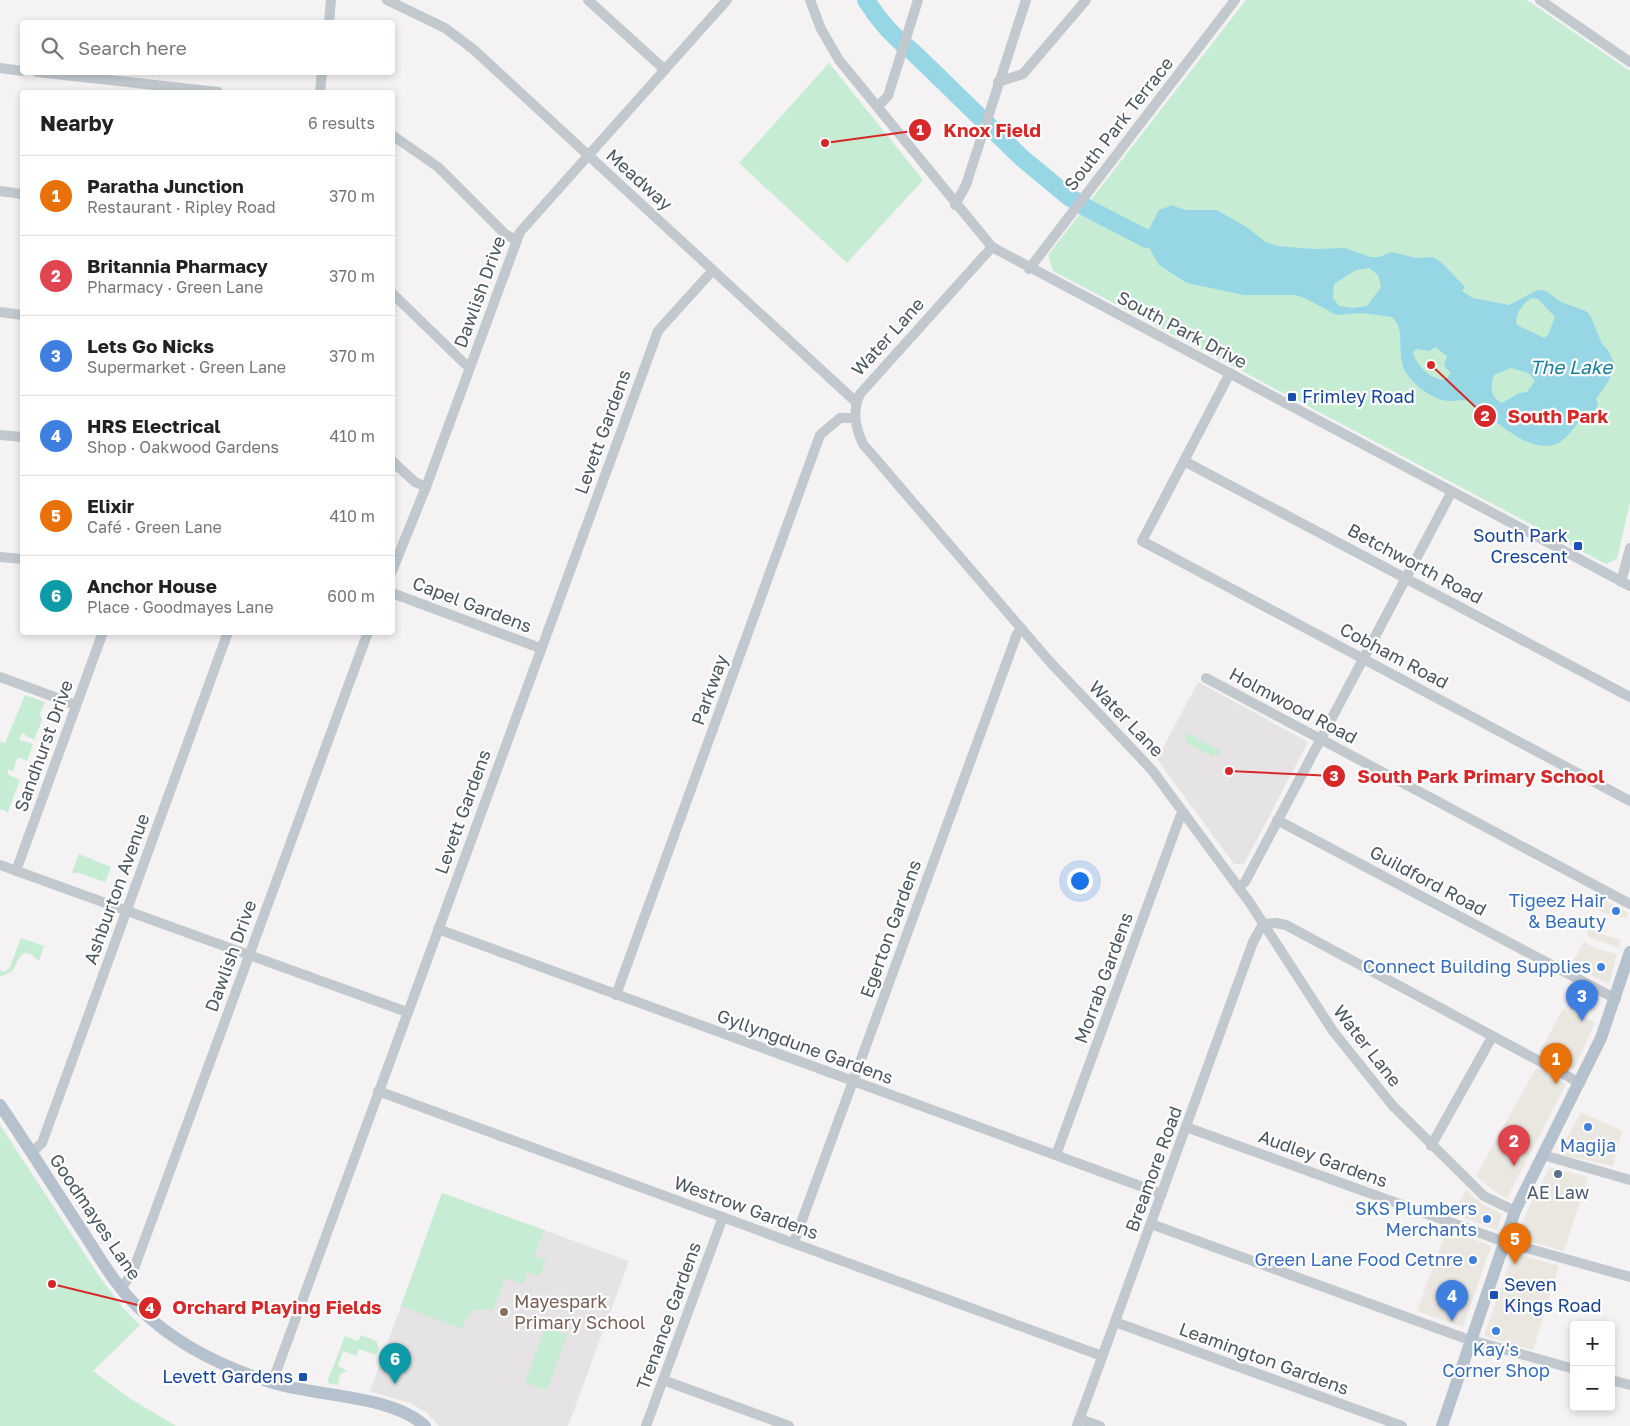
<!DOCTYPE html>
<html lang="en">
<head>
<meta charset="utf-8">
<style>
	body { margin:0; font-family:"Golos Text",sans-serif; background:#f2f2f2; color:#222 }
	.controls { position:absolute; right:15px; bottom:15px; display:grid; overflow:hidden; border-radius:5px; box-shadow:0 2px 8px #0003 }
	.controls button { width:45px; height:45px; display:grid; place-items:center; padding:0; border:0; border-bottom:1px solid #e0e0e0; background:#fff; color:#222; font:25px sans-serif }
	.you { position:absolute; left:1079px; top:880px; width:18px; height:18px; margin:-12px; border:4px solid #fff; border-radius:50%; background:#1a73e8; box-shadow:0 0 0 8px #1a73e833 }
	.badge { display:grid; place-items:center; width:32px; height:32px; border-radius:50%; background:#7c3aed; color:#fff; font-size:16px; font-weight:700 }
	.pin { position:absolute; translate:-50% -41px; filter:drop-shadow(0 1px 2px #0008) }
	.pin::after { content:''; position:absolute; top:26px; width:18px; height:15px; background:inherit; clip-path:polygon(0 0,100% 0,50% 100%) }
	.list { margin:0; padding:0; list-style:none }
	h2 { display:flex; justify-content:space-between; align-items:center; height:65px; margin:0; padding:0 20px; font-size:21px }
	h2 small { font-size:16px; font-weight:400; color:#767676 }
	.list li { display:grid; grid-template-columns:32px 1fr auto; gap:15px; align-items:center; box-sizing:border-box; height:80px; padding:0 20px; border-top:1px solid #e0e0e0 }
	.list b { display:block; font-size:19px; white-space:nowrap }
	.list p { margin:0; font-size:16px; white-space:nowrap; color:#767676 }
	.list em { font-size:16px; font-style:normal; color:#767676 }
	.icon { flex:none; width:28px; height:28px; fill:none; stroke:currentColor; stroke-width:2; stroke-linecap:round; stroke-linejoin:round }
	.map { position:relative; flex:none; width:1630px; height:1426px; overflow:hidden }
	.search { position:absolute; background:#fff; box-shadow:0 2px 8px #0003; left:20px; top:20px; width:375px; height:55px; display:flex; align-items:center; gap:12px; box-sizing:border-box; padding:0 18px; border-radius:5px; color:#767676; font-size:19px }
	.panel { position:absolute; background:#fff; box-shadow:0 2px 8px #0003; left:20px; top:90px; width:375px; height:545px; border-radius:5px }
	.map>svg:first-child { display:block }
	.commercial { fill:#e9e7e0 }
	.education { fill:#e5e3e3 }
	.green { fill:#c6ecd4 }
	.water { fill:#97d7e5; fill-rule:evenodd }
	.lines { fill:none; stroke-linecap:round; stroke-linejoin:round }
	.river { stroke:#97d7e5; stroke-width:18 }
	.minor { stroke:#c1c9cf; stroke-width:10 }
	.major { stroke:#b5c2cd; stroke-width:12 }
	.transit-dot { fill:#1a4fb4; stroke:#fff; stroke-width:2 }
	.shop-dot { fill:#3f7fe0; stroke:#fff; stroke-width:2 }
	.service-dot { fill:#5c6f8a; stroke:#fff; stroke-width:2 }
	.education-dot { fill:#8d6e63; stroke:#fff; stroke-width:2 }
	.labels { text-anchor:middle; stroke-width:4.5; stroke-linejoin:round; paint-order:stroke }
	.street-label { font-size:18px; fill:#4b555e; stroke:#fff }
	.transit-label { font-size:18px; fill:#164399; stroke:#fff; text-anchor:start }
	.shop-label { font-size:18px; fill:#366cbe; stroke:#fff; text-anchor:end }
	.service-label { font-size:18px; fill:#4e5e75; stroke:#fff }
	.education-label { font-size:18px; fill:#785e54; stroke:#fff; text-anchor:start }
	.water-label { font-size:19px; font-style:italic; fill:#197d94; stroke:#fff }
	.leader { fill:none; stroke:#d62828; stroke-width:2 }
	.callout-dot { fill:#d62828; stroke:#fff; stroke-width:2 }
	.mark-label { font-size:15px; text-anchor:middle; font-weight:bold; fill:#fff }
	.callout-label { font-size:19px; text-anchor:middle; font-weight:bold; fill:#d62828; stroke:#fff; stroke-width:4.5; stroke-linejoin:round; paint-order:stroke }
</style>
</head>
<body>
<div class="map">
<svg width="1630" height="1426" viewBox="0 0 1630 1426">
	<rect width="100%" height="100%" fill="#f4f2f2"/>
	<g class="commercial">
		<polygon points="1594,894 1628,913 1626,918 1603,912 1589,904"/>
		<polygon points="1578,923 1598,933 1621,940 1619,948 1587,936 1588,933 1576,926"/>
		<polygon points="1584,942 1594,948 1617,954 1609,984 1571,965"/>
		<polygon points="1563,1009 1595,1022 1574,1069 1540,1051"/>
		<polygon points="1536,1068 1566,1084 1507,1198 1491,1189 1476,1176"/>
		<polygon points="1581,1112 1622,1131 1613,1166 1558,1154"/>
		<polygon points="1550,1167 1588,1177 1564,1251 1516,1238 1530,1205"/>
		<polygon points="1466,1190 1483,1205 1502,1214 1497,1230 1453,1214"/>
		<polygon points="1447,1229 1491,1246 1463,1327 1417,1311"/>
		<polygon points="1513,1253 1559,1266 1533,1350 1484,1336"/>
	</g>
	<g class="education">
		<polygon points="1198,682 1308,742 1244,864 1234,864 1157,759"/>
		<polygon points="442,1193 629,1261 568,1426 439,1426 426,1412 410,1403 370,1391"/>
	</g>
	<g class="green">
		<polygon points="1246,0 1527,0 1630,71 1630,502 1617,559 1606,564 1053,271 1048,255"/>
		<polygon points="829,63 923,180 847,263 739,163"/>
		<polygon points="25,695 45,702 40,714 42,720 34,740 22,733 19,740 33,744 27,761 18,757 13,771 9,769 7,774 20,780 7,814 6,811 0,809 0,741 5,743"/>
		<polygon points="1187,733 1221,751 1220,754 1212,756 1188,743 1185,737"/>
		<polygon points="79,854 111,867 105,882 76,872 75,874 72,872"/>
		<path d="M21,938l23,8 -5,15c-21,-20 -19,3 -28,11 -3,2 -8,3 -11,5v-7l4,2 5,-3z"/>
		<polygon points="0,1125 97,1273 122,1307 140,1325 93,1371 129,1398 176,1426 0,1426"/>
		<path d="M442,1193l102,37 -10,26 12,4 -6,16 -12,-4 -5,12 -18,-6 -12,32c-20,-2 -23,-1 -31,19l-61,-23z"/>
		<polygon points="545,1327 567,1335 547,1390 525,1383"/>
		<polygon points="361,1335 376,1341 379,1348 376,1355 359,1349 356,1356 343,1351 338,1366 347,1371 340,1374 338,1385 327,1383 345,1336 358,1341"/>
	</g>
	<path class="water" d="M1172,205l13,5h32l31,18 16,13 13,5 37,3 31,-1 26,9h8l13,-5 24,6 17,-1 9,6 23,24 -3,4 11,7 36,7 28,-15 9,1 15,11 25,9 4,4 12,29 6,6 6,13 -1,8 -5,11 -12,17 2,7 -6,7 -5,-3c-8,10 -16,25 -27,32 -29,17 -68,-26 -90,-40 -6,-3 -12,-1 -19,-1 -16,0 -32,-12 -42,-24 -16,-19 -1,-46 -17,-60l-30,-4 -26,2 -31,-17 -10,-3h-51l-57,-12 -28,-18 -9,-16 -2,-18 11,-21zM1369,268l9,7 3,12 -14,19 -14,2 -14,-2 -6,-8 1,-14 22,-14zM1531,298l7,1 17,18 -7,18 -4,3 -27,-13c-3,-11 6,-21 14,-27zM1435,347l12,9 -3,10 7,7 -6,7c-15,-1 -27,-13 -32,-27l3,-4 13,2zM1511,368l18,5 6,8 -8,11 -8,1 -17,10c-12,-6 -12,-16 -8,-28z"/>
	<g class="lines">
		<path class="river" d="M866,0c13,21 27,37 47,52l109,106 47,39 18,11 60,31"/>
		<g class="minor">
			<polyline points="387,0 445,28 473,49 856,402"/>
			<polyline points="588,0 665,70"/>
			<polyline points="810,0 821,29 839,60 992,247 1630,586"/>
			<polyline points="1540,0 1630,62"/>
			<polyline points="329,22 331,0"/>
			<polyline points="0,68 22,71"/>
			<polyline points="37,72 218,92"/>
			<polyline points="998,82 1023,74 1086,0"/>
			<polyline points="320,92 322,72"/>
			<polyline points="878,106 888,96 918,0"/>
			<polyline points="392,135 438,167 505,234 516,240"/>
			<polyline points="0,191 22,194"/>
			<polyline points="955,205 966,185 1026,0"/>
			<path d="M992,247l-132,147c-8,17 -5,33 3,50l187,218 102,108 98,133 83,128 60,75 91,90 31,15"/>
			<polyline points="1029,269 1235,0"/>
			<polyline points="392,293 465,364 470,365"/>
			<polyline points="0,312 22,315"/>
			<polyline points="1230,373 1142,541 1630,801"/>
			<polyline points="0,435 22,437"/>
			<polyline points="392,461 415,482 426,487"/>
			<polyline points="1184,461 1630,697"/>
			<polyline points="0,557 22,559"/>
			<polyline points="392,571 426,487 520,232 727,0"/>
			<polyline points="1621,582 1630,548"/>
			<polyline points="392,593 540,648"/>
			<polyline points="0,677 76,705"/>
			<polyline points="1206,678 1630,904"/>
			<polyline points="1277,820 1616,999"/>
			<polyline points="0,865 407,1012"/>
			<polyline points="16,871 103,632"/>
			<polyline points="1239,887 1245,882 1261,852 1451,493"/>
			<polyline points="1263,924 1276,923 1286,925 1580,1083"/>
			<polyline points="438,929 1162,1194"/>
			<polyline points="616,995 820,435 840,418 855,418"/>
			<polyline points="378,1091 1102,1356"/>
			<polyline points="1186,1127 1505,1242 1630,1277"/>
			<polyline points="1431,1146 1492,1037"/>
			<polyline points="31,1153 42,1143 228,632"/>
			<polyline points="1056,1155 1180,817 1185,814"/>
			<polyline points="1543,1155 1630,1180"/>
			<polyline points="1151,1224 1464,1338 1574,1369"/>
			<polyline points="794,1242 1017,634 1022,629"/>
			<polyline points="121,1288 132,1274 368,632"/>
			<polyline points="1115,1322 1402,1426"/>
			<polyline points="663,1380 789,1426"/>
			<polyline points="1611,1380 1630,1385"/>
			<polyline points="272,1383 658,331 713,270"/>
			<polyline points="1079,1419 1100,1426"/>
			<polyline points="646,1426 723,1217"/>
			<polyline points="1077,1426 1253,942 1263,924"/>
		</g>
		<g class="major">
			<path d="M0,1105c28,41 54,83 81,124 18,27 34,57 58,79 35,35 84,59 131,74 46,15 120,12 155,44"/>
			<polyline points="1442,1426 1515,1211 1601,1038 1630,952"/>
		</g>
	</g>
	<g class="transit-dot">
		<rect x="1287" y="392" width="10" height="10" rx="2.5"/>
		<rect x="1573" y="541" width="10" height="10" rx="2.5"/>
		<rect x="1489" y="1290" width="10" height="10" rx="2.5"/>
		<rect x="298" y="1372" width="10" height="10" rx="2.5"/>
	</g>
	<g class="shop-dot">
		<circle cx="1616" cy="911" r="5"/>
		<circle cx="1601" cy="967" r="5"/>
		<circle cx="1588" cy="1127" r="5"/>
		<circle cx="1487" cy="1219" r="5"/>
		<circle cx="1473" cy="1260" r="5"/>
		<circle cx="1496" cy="1331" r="5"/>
	</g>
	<circle class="service-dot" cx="1558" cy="1174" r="5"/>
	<circle class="education-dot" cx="504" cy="1312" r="5"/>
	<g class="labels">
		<g class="street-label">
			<text transform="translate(1119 124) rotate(-52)" y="6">South Park Terrace</text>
			<text transform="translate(639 180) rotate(42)" y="6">Meadway</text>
			<text transform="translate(480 292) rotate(-70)" y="6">Dawlish Drive</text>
			<text transform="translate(1182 330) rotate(28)" y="6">South Park Drive</text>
			<text transform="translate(888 337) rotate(-48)" y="6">Water Lane</text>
			<text transform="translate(603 432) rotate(-70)" y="6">Levett Gardens</text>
			<text transform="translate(1415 564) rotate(28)" y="6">Betchworth Road</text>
			<text transform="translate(472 605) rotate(21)" y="6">Capel Gardens</text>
			<text transform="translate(1394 656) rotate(28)" y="6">Cobham Road</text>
			<text transform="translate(710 690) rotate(-70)" y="6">Parkway</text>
			<text transform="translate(1293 706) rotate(28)" y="6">Holmwood Road</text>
			<text transform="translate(1126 719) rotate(46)" y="6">Water Lane</text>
			<text transform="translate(44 746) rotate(-70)" y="6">Sandhurst Drive</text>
			<text transform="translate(463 812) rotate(-70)" y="6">Levett Gardens</text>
			<text transform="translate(1428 881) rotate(28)" y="6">Guildford Road</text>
			<text transform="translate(117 889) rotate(-70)" y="6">Ashburton Avenue</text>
			<text transform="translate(891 929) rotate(-70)" y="6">Egerton Gardens</text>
			<text transform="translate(231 956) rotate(-70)" y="6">Dawlish Drive</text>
			<text transform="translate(1104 978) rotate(-70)" y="6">Morrab Gardens</text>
			<text transform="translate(1367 1046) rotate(52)" y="6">Water Lane</text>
			<text transform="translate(805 1047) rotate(20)" y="6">Gyllyngdune Gardens</text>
			<text transform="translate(1323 1159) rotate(20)" y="6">Audley Gardens</text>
			<text transform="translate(1154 1169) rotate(-70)" y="6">Breamore Road</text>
			<text transform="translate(746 1208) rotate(20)" y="6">Westrow Gardens</text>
			<text transform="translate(95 1217) rotate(56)" y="6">Goodmayes Lane</text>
			<text transform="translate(669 1316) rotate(-70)" y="6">Trenance Gardens</text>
			<text transform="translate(1264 1359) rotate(20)" y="6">Leamington Gardens</text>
		</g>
		<g class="transit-label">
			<text x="1302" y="403">Frimley Road</text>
			<text x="1568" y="542" text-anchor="end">South Park<tspan x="1568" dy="21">Crescent</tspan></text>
			<text x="1504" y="1291">Seven<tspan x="1504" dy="21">Kings Road</tspan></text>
			<text x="293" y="1383" text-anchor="end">Levett Gardens</text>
		</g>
		<g class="shop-label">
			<text x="1606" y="907">Tigeez Hair<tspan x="1606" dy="21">&amp; Beauty</tspan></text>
			<text x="1591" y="973">Connect Building Supplies</text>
			<text x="1588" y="1152" text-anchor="middle">Magija</text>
			<text x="1477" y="1215">SKS Plumbers<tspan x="1477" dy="21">Merchants</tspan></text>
			<text x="1463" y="1266">Green Lane Food Cetnre</text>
			<text x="1496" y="1356" text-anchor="middle">Kay's<tspan x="1496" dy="21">Corner Shop</tspan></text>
		</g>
		<g class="service-label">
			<text x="1558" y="1199">AE Law</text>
		</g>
		<g class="education-label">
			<text x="514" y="1308">Mayespark<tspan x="514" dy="21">Primary School</tspan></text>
		</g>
		<g class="water-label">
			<text x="1571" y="374">The Lake</text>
		</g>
	</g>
	<path class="leader" d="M825 143L920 130M1431 365L1485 416M1229 771L1334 776M52 1284L150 1308"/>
	<g class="callout-dot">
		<circle cx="825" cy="143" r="5"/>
		<circle cx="1431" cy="365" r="5"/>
		<circle cx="1229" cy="771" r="5"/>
		<circle cx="52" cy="1284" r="5"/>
		<circle cx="920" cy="130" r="12"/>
		<circle cx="1485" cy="416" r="12"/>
		<circle cx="1334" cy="776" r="12"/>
		<circle cx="150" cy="1308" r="12"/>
	</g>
	<g class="mark-label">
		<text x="920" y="135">1</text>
		<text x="1485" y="421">2</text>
		<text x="1334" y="781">3</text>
		<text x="150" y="1313">4</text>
	</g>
	<g class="callout-label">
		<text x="992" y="137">Knox Field</text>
		<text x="1558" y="423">South Park</text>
		<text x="1481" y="783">South Park Primary School</text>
		<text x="277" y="1314">Orchard Playing Fields</text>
	</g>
</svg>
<div class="controls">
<button>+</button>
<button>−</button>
</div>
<div class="you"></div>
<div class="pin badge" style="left:1556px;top:1084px;background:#e8710a">1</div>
<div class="pin badge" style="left:1514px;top:1166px;background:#e0444e">2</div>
<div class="pin badge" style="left:1582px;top:1021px;background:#3f7fe0">3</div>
<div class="pin badge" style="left:1452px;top:1321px;background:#3f7fe0">4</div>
<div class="pin badge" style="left:1515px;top:1264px;background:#e8710a">5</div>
<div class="pin badge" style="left:395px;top:1384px;background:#0f9aa8">6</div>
<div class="search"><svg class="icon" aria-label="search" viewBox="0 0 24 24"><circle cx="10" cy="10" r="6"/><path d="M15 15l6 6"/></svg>Search here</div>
<section class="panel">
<h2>Nearby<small>6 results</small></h2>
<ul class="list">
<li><span class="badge" style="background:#e8710a">1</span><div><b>Paratha Junction</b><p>Restaurant · Ripley Road</p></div><em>370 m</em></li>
<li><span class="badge" style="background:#e0444e">2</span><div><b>Britannia Pharmacy</b><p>Pharmacy · Green Lane</p></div><em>370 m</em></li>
<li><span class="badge" style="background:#3f7fe0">3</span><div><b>Lets Go Nicks</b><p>Supermarket · Green Lane</p></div><em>370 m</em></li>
<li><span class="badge" style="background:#3f7fe0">4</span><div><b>HRS Electrical</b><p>Shop · Oakwood Gardens</p></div><em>410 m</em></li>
<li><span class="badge" style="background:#e8710a">5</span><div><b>Elixir</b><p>Café · Green Lane</p></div><em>410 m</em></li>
<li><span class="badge" style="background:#0f9aa8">6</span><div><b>Anchor House</b><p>Place · Goodmayes Lane</p></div><em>600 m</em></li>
</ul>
</section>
</div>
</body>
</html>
